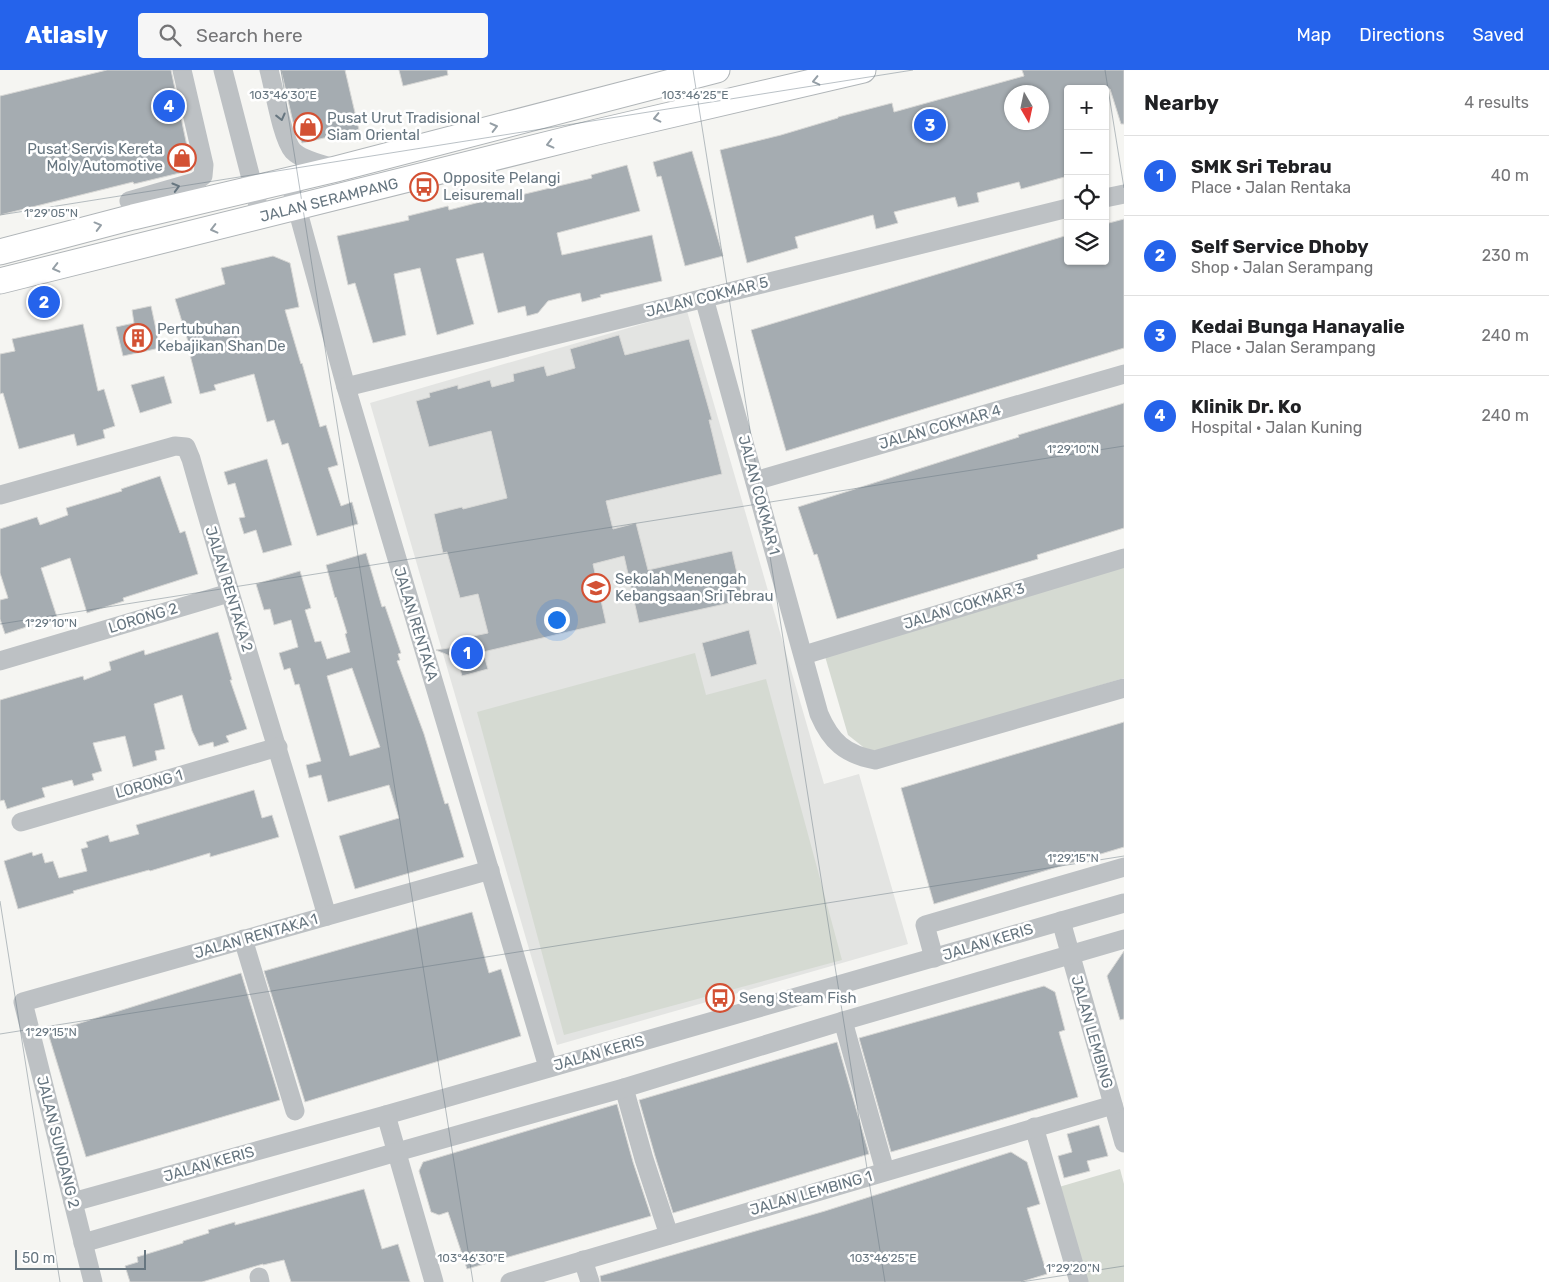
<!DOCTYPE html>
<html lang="en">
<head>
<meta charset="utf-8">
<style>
	body { margin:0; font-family:Rubik,sans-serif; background:#f6f6f6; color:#202124 }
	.controls { position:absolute; right:15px; top:15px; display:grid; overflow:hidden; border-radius:5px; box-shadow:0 1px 4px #0004 }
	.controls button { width:45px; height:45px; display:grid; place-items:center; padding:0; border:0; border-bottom:1px solid #e0e0e0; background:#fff; color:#202124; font:25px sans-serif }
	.compass { position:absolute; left:1004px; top:15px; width:45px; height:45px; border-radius:50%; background:#fff; box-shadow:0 1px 4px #0004; rotate:171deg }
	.scale { position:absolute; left:15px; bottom:12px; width:131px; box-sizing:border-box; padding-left:5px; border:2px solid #677680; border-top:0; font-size:14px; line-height:18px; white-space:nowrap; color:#677680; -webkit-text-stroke:4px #fff; paint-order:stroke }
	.you { position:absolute; left:556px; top:549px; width:18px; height:18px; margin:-12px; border:4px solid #fff; border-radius:50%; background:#1a73e8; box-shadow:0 0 0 8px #1a73e833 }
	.badge { display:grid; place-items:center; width:32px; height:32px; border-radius:50%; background:#2563eb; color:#fff; font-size:16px; font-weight:700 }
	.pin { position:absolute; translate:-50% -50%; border:2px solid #fff; box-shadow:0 1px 5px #0006 }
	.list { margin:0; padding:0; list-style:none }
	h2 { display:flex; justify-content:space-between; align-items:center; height:65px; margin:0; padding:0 20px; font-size:21px }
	h2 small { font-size:16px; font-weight:400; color:#757577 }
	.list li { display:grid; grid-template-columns:32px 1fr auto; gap:15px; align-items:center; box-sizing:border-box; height:80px; padding:0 20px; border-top:1px solid #e0e0e0 }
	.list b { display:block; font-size:19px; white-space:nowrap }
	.list p { margin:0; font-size:16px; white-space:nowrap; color:#757577 }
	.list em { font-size:16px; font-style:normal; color:#757577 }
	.icon { flex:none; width:28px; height:28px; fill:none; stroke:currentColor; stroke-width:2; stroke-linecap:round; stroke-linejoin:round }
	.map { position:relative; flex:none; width:1124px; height:1212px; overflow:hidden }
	header { display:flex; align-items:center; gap:30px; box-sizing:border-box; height:70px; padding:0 25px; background:#2563eb; color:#fff }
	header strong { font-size:24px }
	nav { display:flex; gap:28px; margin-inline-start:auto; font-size:18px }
	.search { width:350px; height:45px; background:#f6f6f6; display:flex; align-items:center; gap:12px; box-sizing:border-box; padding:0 18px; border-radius:5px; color:#757577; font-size:19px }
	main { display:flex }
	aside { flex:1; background:#fff }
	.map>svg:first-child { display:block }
	.built { fill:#e3e4e2 }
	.green { fill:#d5dad2 }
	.building { fill:#a5acb1; stroke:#d7d7d5; fill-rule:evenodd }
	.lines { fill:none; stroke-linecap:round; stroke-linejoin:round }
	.major-casing { stroke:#b0b5b8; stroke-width:27 }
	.minor { stroke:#bdc1c4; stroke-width:19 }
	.major { stroke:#fff; stroke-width:25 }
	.oneway { stroke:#959fa6 }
	.oneway2 { stroke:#677680 }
	.ticks { fill:none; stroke:#677680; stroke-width:1; stroke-opacity:0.45 }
	.labels { text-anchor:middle; stroke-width:5; stroke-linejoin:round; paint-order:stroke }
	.poi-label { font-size:15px; fill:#677680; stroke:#fff; text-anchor:start }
	.street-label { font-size:15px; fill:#677680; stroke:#fff }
	.ticks-label { font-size:12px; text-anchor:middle; fill:#677680; stroke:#fff; stroke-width:5; stroke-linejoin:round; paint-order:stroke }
</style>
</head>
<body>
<header>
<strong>Atlasly</strong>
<div class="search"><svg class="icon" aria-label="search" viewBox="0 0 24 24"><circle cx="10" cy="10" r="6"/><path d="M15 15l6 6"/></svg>Search here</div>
<nav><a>Map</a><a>Directions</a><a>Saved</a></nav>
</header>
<main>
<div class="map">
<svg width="1124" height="1212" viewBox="0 0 1124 1212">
	<rect width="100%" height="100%" fill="#f5f5f2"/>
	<polygon class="built" points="687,241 824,714 859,704 908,874 557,975 370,333"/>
	<g class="green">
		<polygon points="1124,482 1124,608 886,680 867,680 848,665 822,576"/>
		<polygon points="695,583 706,625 766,609 842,890 564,965 477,642"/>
		<polygon points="1120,1099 1124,1114 1124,1212 1087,1212 1059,1117"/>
	</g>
	<g class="building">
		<polygon points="107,0 171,0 192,100 134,114 133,112 0,145 0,26"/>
		<polygon points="281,0 345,0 359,60 302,73 293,52"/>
		<polygon points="399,0 447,0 448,5 403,16"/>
		<path d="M1022,0h102v54h-3l-11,-35h-42v87l-47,13 -2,-7 -42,11 2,9 -21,5 -3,-10 -61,15 4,11 -22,6 -3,-14 -78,22 3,11 -51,15 -27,-113 61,-15 57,-17v-1l54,-14 2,9 130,-36zM1012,22h30v30h-30z"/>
		<polygon points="692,81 723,186 685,196 661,106 657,107 653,92"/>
		<polygon points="627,95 640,141 557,163 562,185 652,165 662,211 600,225 601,227 582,232 580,223 548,231 538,243 527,246 525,236 498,243 483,183 456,189 474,254 437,265 420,198 394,204 406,265 373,273 355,213 348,215 337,166 409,150 408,146 448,136 449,140 507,125 508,128 592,108 591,105"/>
		<polygon points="1124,149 1124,278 786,381 751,260 1068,165 1068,191 1105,191 1105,154"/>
		<polygon points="273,186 290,193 299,237 285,240 301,294 302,293 320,357 326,355 338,395 328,398 341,436 352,432 358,454 317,466 288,373 282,375 274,350 267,352 254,304 214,315 216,320 200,324 189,281 191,281 175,229 225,214 221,198"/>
		<polygon points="151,236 160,278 123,286 116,257 134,253 132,240"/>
		<polygon points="83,254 98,321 104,319 115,356 103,360 105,368 77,376 74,364 19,379 3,323 0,324 0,284 15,281 12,269"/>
		<polygon points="619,265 625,285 689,269 712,350 709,350 722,404 606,431 613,459 636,453 648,500 732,481 743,530 639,553 624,486 593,494 606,553 483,582 488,599 462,606 457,589 436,580 461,576 459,569 488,563 478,524 460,528 447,482 443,483 434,444 462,437 463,439 507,428 491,361 429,377 416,331 430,327 429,323 458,315 458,319 490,310 492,317 514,311 513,304 544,296 547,306 575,298 570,279"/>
		<polygon points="164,306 172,333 140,343 131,315"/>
		<polygon points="1124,333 1124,458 1037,485 1038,489 837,549 817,484 814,485 798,437 1019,367 1018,365"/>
		<polygon points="267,389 292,475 263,483 256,460 244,464 239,448 245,447 235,413 228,415 224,402"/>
		<polygon points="160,406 180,463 185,461 198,504 123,528 124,531 87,543 70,488 41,498 57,547 5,564 0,549 0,530 8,528 0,503 0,459 37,447 40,455 68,445 66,438 122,421 121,419"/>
		<path d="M366,483l16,54 3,-1 16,47 -3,1 2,6 -3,1 27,73 21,70 3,-1 16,54 -109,32 -16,-53 60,-18 -10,-33 -61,17 -7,-27 -12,3 -3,-13 15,-4 -22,-77 -4,1 -5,-17 -6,2 -5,-17 19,-6 -7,-27 -17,5 -4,-16 -6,1 -8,-26 44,-13 11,37 -6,2 10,32 6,-1 6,18 23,-7 -5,-18 2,-1 -11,-36 -1,1 -9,-33zM352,598l28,79 -30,9 -23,-80z"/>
		<polygon points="749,560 757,594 711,607 702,573"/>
		<polygon points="218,562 232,610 230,610 247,659 226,666 229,672 214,677 213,672 199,676 192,661 182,625 154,634 165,679 155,681 157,690 133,697 125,666 93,673 102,701 92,704 94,710 74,716 72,710 42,718 45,727 7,739 4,730 0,731 0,630 83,606 84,610 111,600 109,592 144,580 145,585"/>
		<polygon points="1124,652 1124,777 934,834 901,718"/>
		<polygon points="254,720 262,748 272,745 279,767 210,787 210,783 150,801 149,800 73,821 74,823 18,839 4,791 32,782 33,786 42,783 45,793 53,791 59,808 87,801 81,779 88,777 86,772 108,765 110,772 139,764 136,755"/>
		<polygon points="472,842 489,903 501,899 521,966 305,1032 264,901"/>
		<polygon points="1124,881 1124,949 1120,950 1107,906"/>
		<polygon points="241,903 280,1030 86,1087 48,963"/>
		<polygon points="1044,916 1055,922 1065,960 1059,962 1078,1027 891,1082 859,968"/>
		<polygon points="837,972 869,1084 673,1143 655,1086 639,1030"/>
		<polygon points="617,1034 633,1092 651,1146 467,1199 448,1142 439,1145 431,1142 419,1101 423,1092"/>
		<polygon points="1099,1055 1108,1086 1087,1091 1090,1101 1064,1108 1058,1086 1072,1082 1067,1064"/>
		<polygon points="1011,1082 1027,1092 1040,1134 1027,1138 1047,1204 1021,1212 601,1212 600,1206 825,1141"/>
		<polygon points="364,1119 382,1179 398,1174 410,1212 291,1212 284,1190 263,1195 263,1194 202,1212 130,1212 125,1196 138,1192 137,1187 183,1173 183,1171 209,1163 208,1160 235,1152 235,1155"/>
	</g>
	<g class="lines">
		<defs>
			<g id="major">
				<polyline points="0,182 133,147 336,99 717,0"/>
				<polyline points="0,211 597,62 863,0"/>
			</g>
		</defs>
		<use href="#major" class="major-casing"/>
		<g class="minor">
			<polyline points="223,0 261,147"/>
			<path d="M269,0c5,18 13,69 24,81 10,10 30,13 43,18"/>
			<polyline points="289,109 346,317 548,997"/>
			<polyline points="1105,128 1124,124"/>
			<polyline points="129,131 195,112 203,106 204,95 182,0"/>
			<path d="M704,228l115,416c12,28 26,40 56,46l249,-72"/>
			<polyline points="346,317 1068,138"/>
			<polyline points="755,411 1124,304"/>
			<path d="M0,425l175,-49 11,1 5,12c43,153 92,304 136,457"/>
			<polyline points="804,585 1124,488"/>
			<polyline points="0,591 229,523"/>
			<polyline points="21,752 278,677"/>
			<polyline points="1061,851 1124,1073"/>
			<polyline points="243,869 295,1041"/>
			<polyline points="934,888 925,855 1124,797"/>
			<polyline points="843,951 885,1101"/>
			<polyline points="624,1018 644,1089 669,1165"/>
			<polyline points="386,1045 434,1212"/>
			<polyline points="1034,1057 1079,1212"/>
			<polyline points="73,1132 386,1045 1124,833"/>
			<polyline points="83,1173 397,1082 624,1018 843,951 1124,869"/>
			<polyline points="583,1190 590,1212"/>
			<polyline points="259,1207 260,1212"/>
			<polyline points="93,1212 23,932 490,800"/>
			<polyline points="510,1212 1113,1035"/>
		</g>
		<use href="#major" class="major"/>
	</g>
	<defs><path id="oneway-chevron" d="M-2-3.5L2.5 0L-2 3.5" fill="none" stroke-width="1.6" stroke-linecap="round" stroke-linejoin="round" transform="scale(1.25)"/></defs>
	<g class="oneway">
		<use href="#oneway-chevron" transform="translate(816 11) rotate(167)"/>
		<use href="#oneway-chevron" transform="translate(657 48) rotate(167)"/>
		<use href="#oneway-chevron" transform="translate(494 57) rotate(-14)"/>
		<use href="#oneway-chevron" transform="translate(550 74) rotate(166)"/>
		<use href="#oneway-chevron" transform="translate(98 156) rotate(-15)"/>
		<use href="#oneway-chevron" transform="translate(214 159) rotate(166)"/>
		<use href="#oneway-chevron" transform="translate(56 198) rotate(166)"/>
	</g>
	<g class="oneway2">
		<use href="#oneway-chevron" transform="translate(281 47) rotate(76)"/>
		<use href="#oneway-chevron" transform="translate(176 117) rotate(-16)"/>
	</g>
	<path class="ticks" d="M281,0l192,1212M693,0l192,1212M1105,0l19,118M0,145l913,-145M0,554l1124,-178M0,831l60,381M0,964l1124,-178M1021,1212l103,-16"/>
	<defs>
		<symbol id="shop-ring" viewBox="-11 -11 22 22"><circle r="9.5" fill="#fff" stroke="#d35134" stroke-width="1.5"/><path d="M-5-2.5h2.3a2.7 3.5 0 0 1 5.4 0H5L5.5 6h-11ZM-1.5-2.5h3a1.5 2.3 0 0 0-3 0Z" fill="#d35134"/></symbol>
		<symbol id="bus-ring" viewBox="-11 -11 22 22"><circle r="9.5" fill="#fff" stroke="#d35134" stroke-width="1.5"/><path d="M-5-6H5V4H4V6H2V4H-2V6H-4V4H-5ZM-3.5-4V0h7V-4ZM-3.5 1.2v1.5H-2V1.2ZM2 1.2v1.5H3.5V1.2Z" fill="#d35134"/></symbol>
		<symbol id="building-ring" viewBox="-11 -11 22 22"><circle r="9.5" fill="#fff" stroke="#d35134" stroke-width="1.5"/><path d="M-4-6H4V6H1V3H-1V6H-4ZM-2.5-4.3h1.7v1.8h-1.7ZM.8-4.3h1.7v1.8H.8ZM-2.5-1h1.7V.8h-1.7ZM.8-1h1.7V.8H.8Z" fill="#d35134"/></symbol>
		<symbol id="school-ring" viewBox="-11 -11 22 22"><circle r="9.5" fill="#fff" stroke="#d35134" stroke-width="1.5"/><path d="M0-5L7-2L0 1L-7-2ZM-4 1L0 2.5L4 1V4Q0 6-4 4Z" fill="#d35134"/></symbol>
	</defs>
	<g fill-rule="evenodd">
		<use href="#shop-ring" x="292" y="41" width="32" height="32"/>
		<use href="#shop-ring" x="166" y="72" width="32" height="32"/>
		<use href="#bus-ring" x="408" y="101" width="32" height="32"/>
		<use href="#building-ring" x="122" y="252" width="32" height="32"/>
		<use href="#school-ring" x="580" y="502" width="32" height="32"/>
		<use href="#bus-ring" x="704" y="912" width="32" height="32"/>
	</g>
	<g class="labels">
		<g class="poi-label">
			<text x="327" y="53">Pusat Urut Tradisional<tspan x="327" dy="17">Siam Oriental</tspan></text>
			<text x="163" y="84" text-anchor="end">Pusat Servis Kereta<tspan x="163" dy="17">Moly Automotive</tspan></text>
			<text x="443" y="113">Opposite Pelangi<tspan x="443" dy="17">Leisuremall</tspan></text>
			<text x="157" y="264">Pertubuhan<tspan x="157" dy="17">Kebajikan Shan De</tspan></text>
			<text x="615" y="514">Sekolah Menengah<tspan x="615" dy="17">Kebangsaan Sri Tebrau</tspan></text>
			<text x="739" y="933">Seng Steam Fish</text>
		</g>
		<g class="street-label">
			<text transform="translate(329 130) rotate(-14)" y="5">JALAN SERAMPANG</text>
			<text transform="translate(707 227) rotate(-14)" y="5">JALAN COKMAR 5</text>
			<text transform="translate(940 357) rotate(-16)" y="5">JALAN COKMAR 4</text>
			<text transform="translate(759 425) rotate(75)" y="5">JALAN COKMAR 1</text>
			<text transform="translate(229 519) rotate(73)" y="5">JALAN RENTAKA 2</text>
			<text transform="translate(964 536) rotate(-17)" y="5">JALAN COKMAR 3</text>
			<text transform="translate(143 548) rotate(-17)" y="5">LORONG 2</text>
			<text transform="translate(416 554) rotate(73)" y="5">JALAN RENTAKA</text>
			<text transform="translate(149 714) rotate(-16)" y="5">LORONG 1</text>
			<text transform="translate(256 866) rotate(-16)" y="5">JALAN RENTAKA 1</text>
			<text transform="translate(988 872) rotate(-17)" y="5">JALAN KERIS</text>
			<text transform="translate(1092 962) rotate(74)" y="5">JALAN LEMBING</text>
			<text transform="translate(599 983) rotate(-16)" y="5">JALAN KERIS</text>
			<text transform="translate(58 1072) rotate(76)" y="5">JALAN SUNDANG 2</text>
			<text transform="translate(209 1094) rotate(-16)" y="5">JALAN KERIS</text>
			<text transform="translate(811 1123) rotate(-16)" y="5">JALAN LEMBING 1</text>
		</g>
	</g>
	<g class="ticks-label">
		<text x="283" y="29">103°46'30"E</text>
		<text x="695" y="29">103°46'25"E</text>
		<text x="51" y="147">1°29'05"N</text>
		<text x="1073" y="383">1°29'10"N</text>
		<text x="51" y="557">1°29'10"N</text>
		<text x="1073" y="792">1°29'15"N</text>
		<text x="51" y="966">1°29'15"N</text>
		<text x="471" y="1192">103°46'30"E</text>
		<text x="883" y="1192">103°46'25"E</text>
		<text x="1073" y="1202">1°29'20"N</text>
	</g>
</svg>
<div class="controls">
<button>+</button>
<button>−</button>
<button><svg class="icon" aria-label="locate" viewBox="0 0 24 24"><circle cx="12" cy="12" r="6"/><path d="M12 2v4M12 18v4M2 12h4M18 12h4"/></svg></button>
<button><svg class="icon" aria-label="layers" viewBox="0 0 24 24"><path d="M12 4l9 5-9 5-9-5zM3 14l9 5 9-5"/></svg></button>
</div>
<svg class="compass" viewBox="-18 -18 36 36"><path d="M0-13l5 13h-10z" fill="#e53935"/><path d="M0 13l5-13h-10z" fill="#757577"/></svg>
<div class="scale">50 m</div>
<div class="you"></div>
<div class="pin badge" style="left:467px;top:583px">1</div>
<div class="pin badge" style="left:44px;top:232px">2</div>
<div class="pin badge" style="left:930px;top:55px">3</div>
<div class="pin badge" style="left:169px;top:36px">4</div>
</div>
<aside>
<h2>Nearby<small>4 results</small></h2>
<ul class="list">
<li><span class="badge">1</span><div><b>SMK Sri Tebrau</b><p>Place · Jalan Rentaka</p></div><em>40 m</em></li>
<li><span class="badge">2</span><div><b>Self Service Dhoby</b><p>Shop · Jalan Serampang</p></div><em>230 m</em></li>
<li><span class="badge">3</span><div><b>Kedai Bunga Hanayalie</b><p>Place · Jalan Serampang</p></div><em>240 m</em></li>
<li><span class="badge">4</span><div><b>Klinik Dr. Ko</b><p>Hospital · Jalan Kuning</p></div><em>240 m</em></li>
</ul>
</aside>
</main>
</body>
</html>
